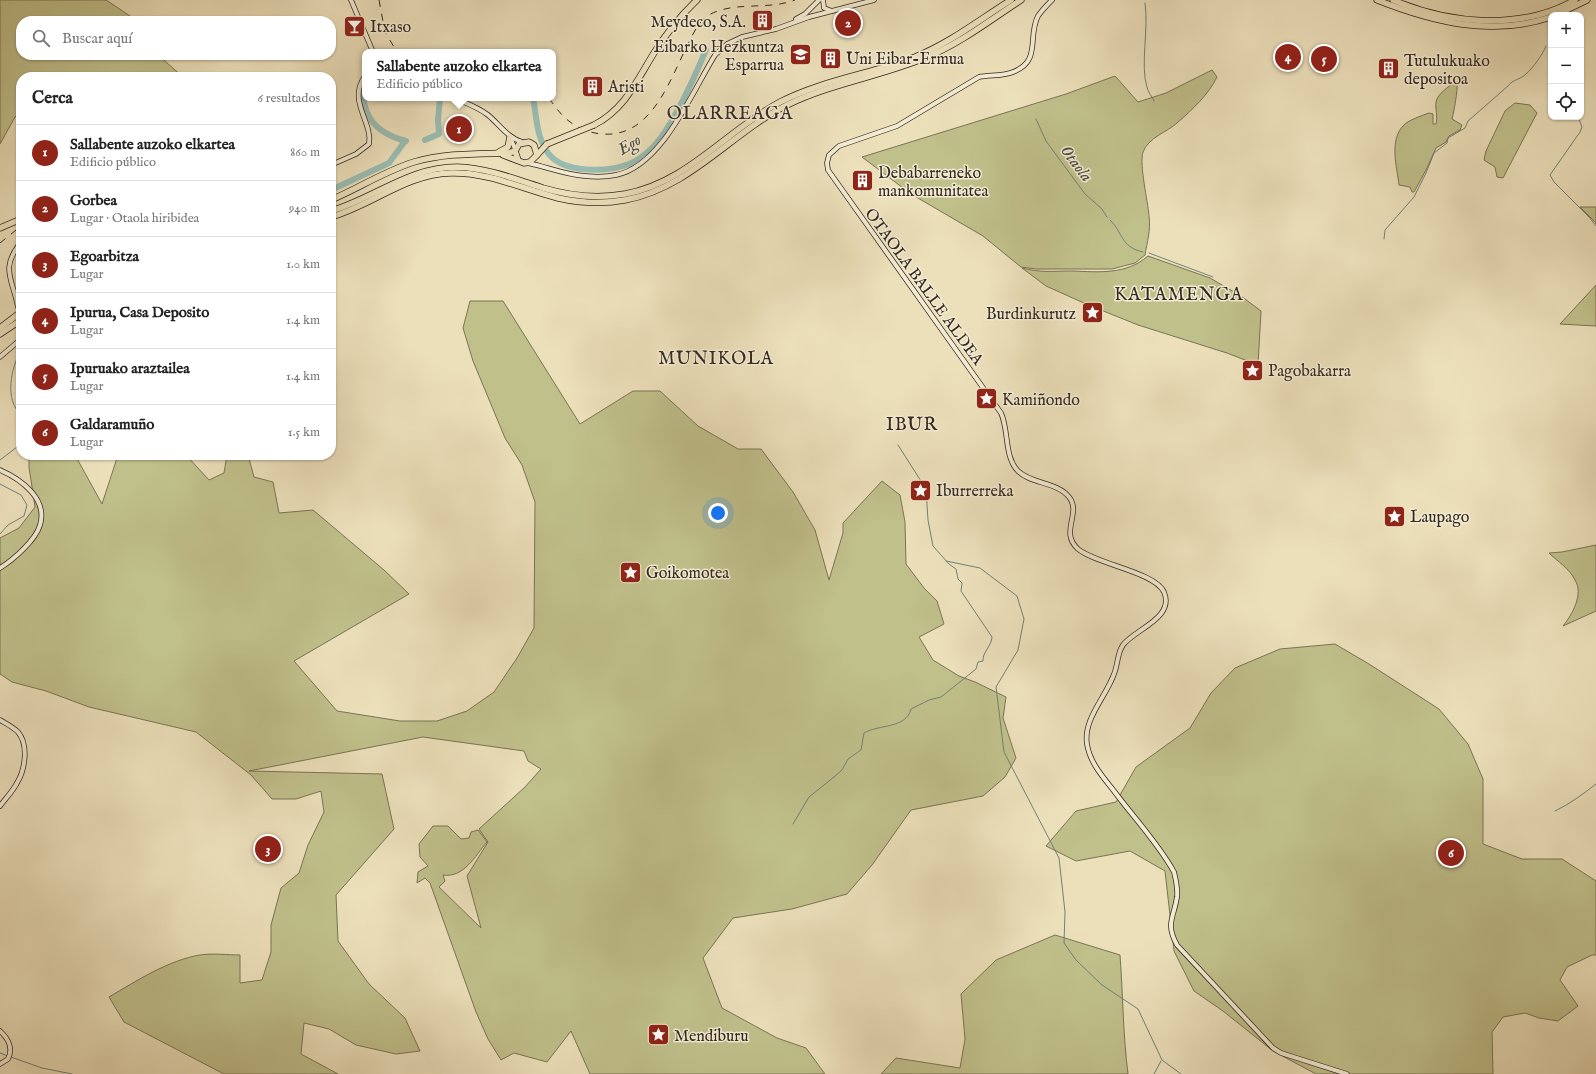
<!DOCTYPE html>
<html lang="es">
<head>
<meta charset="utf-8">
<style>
	body { margin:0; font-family:"IM FELL English",serif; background:#f2f2f2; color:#222 }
	.controls { position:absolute; right:12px; top:12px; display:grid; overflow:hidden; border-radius:8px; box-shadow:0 1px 3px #0004 }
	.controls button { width:36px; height:36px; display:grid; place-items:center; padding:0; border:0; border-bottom:1px solid #e0e0e0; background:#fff; color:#222; font:20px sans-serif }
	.you { position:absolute; left:718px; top:513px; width:14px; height:14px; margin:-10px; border:3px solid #fff; border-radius:50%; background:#1a73e8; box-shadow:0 0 0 6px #1a73e833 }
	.badge { display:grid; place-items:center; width:26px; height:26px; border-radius:50%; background:#8f2418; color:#fff; font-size:13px; font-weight:700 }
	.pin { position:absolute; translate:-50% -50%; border:2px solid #fff; box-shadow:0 1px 4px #0006 }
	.popup { position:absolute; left:362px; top:49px; width:194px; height:52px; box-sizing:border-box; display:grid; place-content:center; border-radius:8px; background:#fff; filter:drop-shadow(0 1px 3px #0005); font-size:13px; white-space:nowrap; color:#767676 }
	.popup b { font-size:15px; color:#222 }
	.popup::after { content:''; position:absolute; left:50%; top:100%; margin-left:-8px; border:8px solid transparent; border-top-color:#fff }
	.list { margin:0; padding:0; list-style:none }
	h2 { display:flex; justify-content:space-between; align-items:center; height:52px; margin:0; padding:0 16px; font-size:17px }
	h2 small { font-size:13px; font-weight:400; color:#767676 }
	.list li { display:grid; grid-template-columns:26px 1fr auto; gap:12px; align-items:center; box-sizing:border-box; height:56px; padding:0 16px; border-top:1px solid #e0e0e0 }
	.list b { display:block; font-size:15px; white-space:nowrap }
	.list p { margin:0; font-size:13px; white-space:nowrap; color:#767676 }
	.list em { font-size:13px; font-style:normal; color:#767676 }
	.icon { flex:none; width:22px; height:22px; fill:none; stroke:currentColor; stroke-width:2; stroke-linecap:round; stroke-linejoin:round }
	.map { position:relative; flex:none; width:1596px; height:1074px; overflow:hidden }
	.search { position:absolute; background:#fff; box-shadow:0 1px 3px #0004; left:16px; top:16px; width:320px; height:44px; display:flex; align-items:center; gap:10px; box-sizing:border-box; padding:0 14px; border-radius:16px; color:#767676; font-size:15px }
	.panel { position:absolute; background:#fff; box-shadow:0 1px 3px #0004; left:16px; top:72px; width:320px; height:388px; border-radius:16px }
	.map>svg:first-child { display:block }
	.green { fill:#c0c08b; stroke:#7a7456 }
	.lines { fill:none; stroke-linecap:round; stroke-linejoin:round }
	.stream { stroke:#708278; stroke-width:1 }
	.river { stroke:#99bdb3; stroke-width:6 }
	.secondary-casing { stroke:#332920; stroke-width:5.5 }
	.highway-casing { stroke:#332920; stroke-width:7 }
	.secondary { stroke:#f3ebd3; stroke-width:4 }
	.highway { stroke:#ece0bb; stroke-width:5.5 }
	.rail { stroke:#332920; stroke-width:1; stroke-dasharray:7 7; stroke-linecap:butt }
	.highway-bridge-casing { stroke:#332920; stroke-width:7; stroke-linecap:butt }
	.highway-bridge { stroke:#ece0bb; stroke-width:5.5 }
	.labels { text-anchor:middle; stroke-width:3; stroke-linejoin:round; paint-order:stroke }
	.poi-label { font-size:16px; fill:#332920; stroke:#f3ebd3; text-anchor:start }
	.street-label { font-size:16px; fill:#332920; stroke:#f3ebd3 }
	.water-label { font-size:17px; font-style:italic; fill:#4c4e45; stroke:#f3ebd3 }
	.quarter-label { font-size:18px; letter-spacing:1px; fill:#332920; stroke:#f3ebd3 }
</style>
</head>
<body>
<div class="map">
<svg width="1596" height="1074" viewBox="0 0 1596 1074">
	<rect width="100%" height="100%" fill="#ece0bb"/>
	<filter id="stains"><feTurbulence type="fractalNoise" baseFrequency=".005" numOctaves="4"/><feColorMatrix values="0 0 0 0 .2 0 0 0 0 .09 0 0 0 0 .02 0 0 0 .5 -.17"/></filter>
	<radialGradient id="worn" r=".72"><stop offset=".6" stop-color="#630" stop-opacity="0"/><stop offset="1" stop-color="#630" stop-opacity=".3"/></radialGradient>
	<g class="green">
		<polygon points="0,0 106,0 130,16 133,21 21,21 21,55 158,55 183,77 21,77 21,111 15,117 0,144"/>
		<path d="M1212,70l5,7c-8,17 -25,33 -40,46 -10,9 -29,15 -34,29 -4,13 5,49 6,64 2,14 -2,26 -4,39l-10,8 -23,6h-76l-15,-2 -38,-31 -72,-42 -49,-37 204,-63 49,-18 23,26 28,-9z"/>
		<path d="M1454,82h3c1,8 -3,29 -5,37l10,6 -2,5 -11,6 -3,6 -10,6 -9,20 -13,24h-2l-2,-5 -11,-2c-2,-18 -10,-44 4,-59 5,-6 18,-10 26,-13l4,1v10h3c2,-7 -1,-16 0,-22 2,-9 12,-14 18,-20z"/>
		<polygon points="1515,103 1530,105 1537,113 1503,178 1497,177 1495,167 1484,160 1486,151 1505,111"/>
		<polygon points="1580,207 1596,207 1596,224 1596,223"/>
		<path d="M1148,256l62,22 31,18 20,15 -3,54 -31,-12 -89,-28 -52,-21 -40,-18 -24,-18c20,5 30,3 50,3 27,1 54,4 76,-15z"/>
		<polygon points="1596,285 1596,326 1560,324"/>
		<path d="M470,301h33l77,123 53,-33h27l38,35 40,23h23l32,43 22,38 14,50 14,-47v-10l39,-42 18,14 5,27 1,42 18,24 13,13 7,23 -25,13 14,23 26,16 16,6 31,15 -3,21 13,40 -11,19 -22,19 -72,14 -39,55 -25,29 -55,15 -59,9 -30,40 19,50 55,30 29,10 19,26h-235l-19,-43 -24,31 -33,-9 -13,7 -13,-21 -12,-27 -46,-129 -5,-5 -8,5 1,-11 10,-6 -8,-9 -1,-13 14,-18h15l13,13 8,-1 2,-6 7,-2 9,12c-12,14 -23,36 -44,33l2,6 -6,6 42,41 -14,-52 21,-34 -9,-13 46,-42 16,-18 -13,-8 -4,-10 -101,-14 -174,34 133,3 12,55 -58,66 2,46 31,43 36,34 15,33 -24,3 -40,-9 -27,-16 -25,-6 -3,31 37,20h-114l-100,-52 -15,-25c27,-16 60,-37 91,-42 13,-2 28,0 40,0v28l22,-3 9,-28v-27l10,-37 18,-15 9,-28 16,-33 -3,-21 -25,8h-24l-21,-24 -55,-43 -107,-25 -43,-16 -34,-9 -12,-8v-136l19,-10 16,-21 -6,-40v-12h46l27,49 16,-49h68l23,25 15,-7 3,-18h21l6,22 19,5 6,31 34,-3 71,60 25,24 -115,67 43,50 63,10h37l30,-10 27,-19 23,-34 17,-30 1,-126 -13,-37 -17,-27 -32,-77 -10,-33z"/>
		<path d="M1596,545v66l-33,15c9,-11 21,-32 12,-46 -5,-11 -18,-19 -26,-27l13,-1z"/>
		<polygon points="1335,644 1369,664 1439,709 1468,744 1483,779 1483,844 1522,859 1562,859 1596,881 1596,955 1592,955 1567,967 1560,980 1578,1006 1558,1021 1539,1018 1525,1013 1503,1017 1492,1032 1493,1074 1316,1074 1273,1051 1223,1011 1194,991 1174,951 1165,871 1130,851 1076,861 1046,846 1076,811 1116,802 1136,767 1190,728 1211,693 1235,668 1280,649"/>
		<path d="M1055,935l65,20c3,40 3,80 8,119h-247l15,-16 64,10 5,-29 -4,-45 35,-34z"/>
	</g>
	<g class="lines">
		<g class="stream">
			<path d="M1145,3c4,25 -5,63 2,84 1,5 5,10 7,14"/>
			<polyline points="1578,117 1582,127 1580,132 1550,175 1554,182 1589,217 1596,226"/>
			<polyline points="1036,119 1046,141 1085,194 1102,209 1107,217"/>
			<path d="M1110,220c13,12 10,27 33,32"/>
			<path d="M1384,239l1,-9 29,-33 12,-24 8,-20 13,-10 1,-5 17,-10 3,-7 40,-35c5,-7 12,-6 18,-12 7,-6 17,-20 20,-28"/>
			<polyline points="1149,253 1213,277"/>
			<path d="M21,350c-10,18 -17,49 0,65"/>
			<polyline points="0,460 21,444"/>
			<polyline points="0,484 21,495 27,505 24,516 8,525 0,534"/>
			<polyline points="946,561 980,568 1017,596 1024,619 1018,650 996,687 1004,752 1059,858 1065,912 1064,943 1076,960 1102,985 1138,1009 1162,1060 1181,1074"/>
			<path d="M1555,811c15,-7 28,-17 41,-27"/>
			<path d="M793,824l16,-27 25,-20 8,-7 6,-11 13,-9 3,-17c15,-9 42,-4 47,-24l18,-9 12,-3 35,-28 2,-7 5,-1c-1,-8 9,-16 9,-24l-31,-46 1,-8 -4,-4 -2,-10 -7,-5 -16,-18 -5,-26 -2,-31 -28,-44"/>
			<polyline points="0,1053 8,1056"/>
			<polyline points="11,1057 42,1068 72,1074"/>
			<polyline points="1154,1074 1161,1061"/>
		</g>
		<g class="river">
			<path d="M364,83c-4,32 11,50 42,58"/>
			<path d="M533,98c4,20 3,38 15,55 15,21 60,19 81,11 8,-3 18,-11 25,-18 18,-19 41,-70 52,-96"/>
			<polyline points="425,140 439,134 438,120 440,98"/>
			<polyline points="331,190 389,163 405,141"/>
		</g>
		<defs>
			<g id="secondary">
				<polyline points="351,0 373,52"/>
				<polyline points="823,0 824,8 832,11"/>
				<path d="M1052,0c-5,5 -10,10 -14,16 -11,21 4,45 -25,56 -8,4 -23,3 -34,5l-82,49 -58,20 -10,9 -2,8 1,7 173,243c8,17 3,44 17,58 13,13 39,11 51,26 13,16 -10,35 9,52 18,15 77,23 86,43 11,26 -29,37 -41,53 -6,8 -5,20 -9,29 -8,23 -31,45 -27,70 3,19 16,33 27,47 20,27 44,52 60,81 2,8 4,16 3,25 -3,21 -12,26 0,48l96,103 8,5 66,21"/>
				<polyline points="796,19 805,14 819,0"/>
				<path d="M454,98c12,5 24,9 34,17 11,9 20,23 34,27"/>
				<polyline points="510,137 515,149"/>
				<path d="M528,163c19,4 38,12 57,13 10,1 21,1 31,-1 46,-9 76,-83 99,-120l12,-11 15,-7 34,-8 33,-12 65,-17"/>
				<path d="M331,165l25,-11 13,-10c4,-22 -22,-43 -4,-68"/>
				<path d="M18,307c-6,-30 -18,-38 3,-65"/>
				<polyline points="0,357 21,339"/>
				<path d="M0,470c21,9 48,29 40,55 -4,15 -27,35 -40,43"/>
				<path d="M0,720c7,4 13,7 18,12 11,13 7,38 -1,51 -4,8 -11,15 -17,23"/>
				<path d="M0,1031c9,8 13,18 8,28l-8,5"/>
			</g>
			<g id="highway">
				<path d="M1377,0c56,22 115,37 174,17"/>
				<path d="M1393,0c56,24 128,31 182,0"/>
				<polyline points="1556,15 1587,0"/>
				<path d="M594,125c31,-16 42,-43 60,-72 12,-19 26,-37 43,-53"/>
				<polyline points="499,152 508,147 510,137"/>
				<polyline points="503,155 524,163 530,162 537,155 534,145 529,142 519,144 515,151 518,160"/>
				<polyline points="537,155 547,144"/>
				<path d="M331,200c28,-12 54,-29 83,-38 31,-9 62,-8 94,-9l7,-2"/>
				<path d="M331,211c44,-13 78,-44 126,-44 30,1 58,12 86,21 27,8 54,11 82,6 62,-11 102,-64 155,-92 43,-22 91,-28 135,-45 35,-14 64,-37 96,-57"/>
				<path d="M331,217c42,-12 75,-43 120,-44 38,-1 71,16 107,25 22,5 45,6 67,2 65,-12 106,-67 162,-95 45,-22 95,-29 140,-48 34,-14 63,-37 94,-57"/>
				<polyline points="0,228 21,219"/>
				<polyline points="0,328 21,312"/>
				<polyline points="0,334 21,320"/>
			</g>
		</defs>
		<use href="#secondary" class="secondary-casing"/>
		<use href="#highway" class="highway-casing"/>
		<use href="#secondary" class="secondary"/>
		<use href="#highway" class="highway"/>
		<g class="rail">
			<polyline points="379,0 385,32 397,52"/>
			<path d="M549,98c13,20 28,34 53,36 49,4 67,-52 85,-88 5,-10 10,-22 20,-30 27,-16 59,-5 88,-16"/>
			<polyline points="0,243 21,226"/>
		</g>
		<defs>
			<polyline id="highway-bridge" points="547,144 594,125"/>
		</defs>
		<use href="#highway-bridge" class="highway-bridge-casing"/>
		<use href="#highway-bridge" class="highway-bridge"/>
	</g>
	<defs>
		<symbol id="building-square" viewBox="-11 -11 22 22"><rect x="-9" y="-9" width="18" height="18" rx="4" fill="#8f2418" stroke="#f3ebd3"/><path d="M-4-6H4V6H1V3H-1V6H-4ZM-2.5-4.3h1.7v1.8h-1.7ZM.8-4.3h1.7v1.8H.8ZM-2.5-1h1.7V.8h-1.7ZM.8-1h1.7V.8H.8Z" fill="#fff"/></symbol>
		<symbol id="bar-square" viewBox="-11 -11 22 22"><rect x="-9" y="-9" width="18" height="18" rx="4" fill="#8f2418" stroke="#f3ebd3"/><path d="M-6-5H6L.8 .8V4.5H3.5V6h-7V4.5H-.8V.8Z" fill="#fff"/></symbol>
		<symbol id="university-square" viewBox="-11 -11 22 22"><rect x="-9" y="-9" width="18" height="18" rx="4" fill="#8f2418" stroke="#f3ebd3"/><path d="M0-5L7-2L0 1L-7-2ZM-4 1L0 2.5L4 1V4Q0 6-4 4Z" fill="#fff"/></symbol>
		<symbol id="sight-square" viewBox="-11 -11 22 22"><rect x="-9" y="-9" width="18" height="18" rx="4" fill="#8f2418" stroke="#f3ebd3"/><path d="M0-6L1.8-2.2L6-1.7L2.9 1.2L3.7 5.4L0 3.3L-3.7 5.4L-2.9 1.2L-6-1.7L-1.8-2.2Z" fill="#fff"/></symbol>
	</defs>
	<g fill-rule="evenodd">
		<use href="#building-square" x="750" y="8" width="25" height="25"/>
		<use href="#bar-square" x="342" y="14" width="25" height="25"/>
		<use href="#university-square" x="788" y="42" width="25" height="25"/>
		<use href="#building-square" x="818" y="46" width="25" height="25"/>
		<use href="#building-square" x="1376" y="56" width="25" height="25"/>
		<use href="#building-square" x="580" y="74" width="25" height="25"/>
		<use href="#building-square" x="850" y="168" width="25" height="25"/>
		<use href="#sight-square" x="1080" y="300" width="25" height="25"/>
		<use href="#sight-square" x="1240" y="358" width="25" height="25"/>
		<use href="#sight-square" x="974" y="386" width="25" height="25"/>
		<use href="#sight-square" x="908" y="478" width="25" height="25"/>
		<use href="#sight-square" x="1382" y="504" width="25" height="25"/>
		<use href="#sight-square" x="618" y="560" width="25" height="25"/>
		<use href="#sight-square" x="646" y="1022" width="25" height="25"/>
	</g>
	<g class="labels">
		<g class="poi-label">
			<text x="746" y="27" text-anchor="end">Meydeco, S.A.</text>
			<text x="370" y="32">Itxaso</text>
			<text x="784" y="52" text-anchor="end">Eibarko Hezkuntza<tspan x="784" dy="18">Esparrua</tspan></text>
			<text x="846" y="64">Uni Eibar-Ermua</text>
			<text x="1404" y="66">Tutulukuako<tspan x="1404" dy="18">depositoa</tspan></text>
			<text x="608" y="92">Aristi</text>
			<text x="878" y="178">Debabarreneko<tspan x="878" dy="18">mankomunitatea</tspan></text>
			<text x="1076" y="319" text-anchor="end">Burdinkurutz</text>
			<text x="1268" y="376">Pagobakarra</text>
			<text x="1002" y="405">Kamiñondo</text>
			<text x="936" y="496">Iburrerreka</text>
			<text x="1410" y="522">Laupago</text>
			<text x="646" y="578">Goikomotea</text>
			<text x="674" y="1041">Mendiburu</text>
		</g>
		<g class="street-label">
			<text transform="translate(925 286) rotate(54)" y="6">OTAOLA BALLE ALDEA</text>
		</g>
		<g class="water-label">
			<text transform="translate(629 144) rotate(-32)" y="6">Ego</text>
			<text transform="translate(1077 163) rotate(53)" y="6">Otaola</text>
		</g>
		<g class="quarter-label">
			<text x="730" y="119">OLARREAGA</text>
			<text x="1179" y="300">KATAMENGA</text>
			<text x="716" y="364">MUNIKOLA</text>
			<text x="912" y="430">IBUR</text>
		</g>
	</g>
	<rect width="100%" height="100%" filter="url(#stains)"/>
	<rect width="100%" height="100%" fill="url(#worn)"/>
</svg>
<div class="controls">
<button>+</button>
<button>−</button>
<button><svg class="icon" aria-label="locate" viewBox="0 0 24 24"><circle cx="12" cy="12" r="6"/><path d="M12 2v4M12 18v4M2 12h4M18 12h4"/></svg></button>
</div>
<div class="you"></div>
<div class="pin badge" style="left:459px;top:129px">1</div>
<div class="popup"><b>Sallabente auzoko elkartea</b>Edificio público</div>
<div class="pin badge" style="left:848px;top:23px">2</div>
<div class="pin badge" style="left:268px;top:849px">3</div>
<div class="pin badge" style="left:1288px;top:57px">4</div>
<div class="pin badge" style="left:1324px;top:59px">5</div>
<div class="pin badge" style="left:1451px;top:853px">6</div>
<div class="search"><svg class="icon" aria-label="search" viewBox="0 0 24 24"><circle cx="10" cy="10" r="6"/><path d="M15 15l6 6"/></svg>Buscar aquí</div>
<section class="panel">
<h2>Cerca<small>6 resultados</small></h2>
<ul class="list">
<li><span class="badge">1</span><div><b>Sallabente auzoko elkartea</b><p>Edificio público</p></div><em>860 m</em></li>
<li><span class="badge">2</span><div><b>Gorbea</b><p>Lugar · Otaola hiribidea</p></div><em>940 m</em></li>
<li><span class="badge">3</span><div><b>Egoarbitza</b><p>Lugar</p></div><em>1.0 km</em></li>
<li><span class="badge">4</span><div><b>Ipurua, Casa Deposito</b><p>Lugar</p></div><em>1.4 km</em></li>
<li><span class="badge">5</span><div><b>Ipuruako araztailea</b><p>Lugar</p></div><em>1.4 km</em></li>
<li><span class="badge">6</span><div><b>Galdaramuño</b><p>Lugar</p></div><em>1.5 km</em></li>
</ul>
</section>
</div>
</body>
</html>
